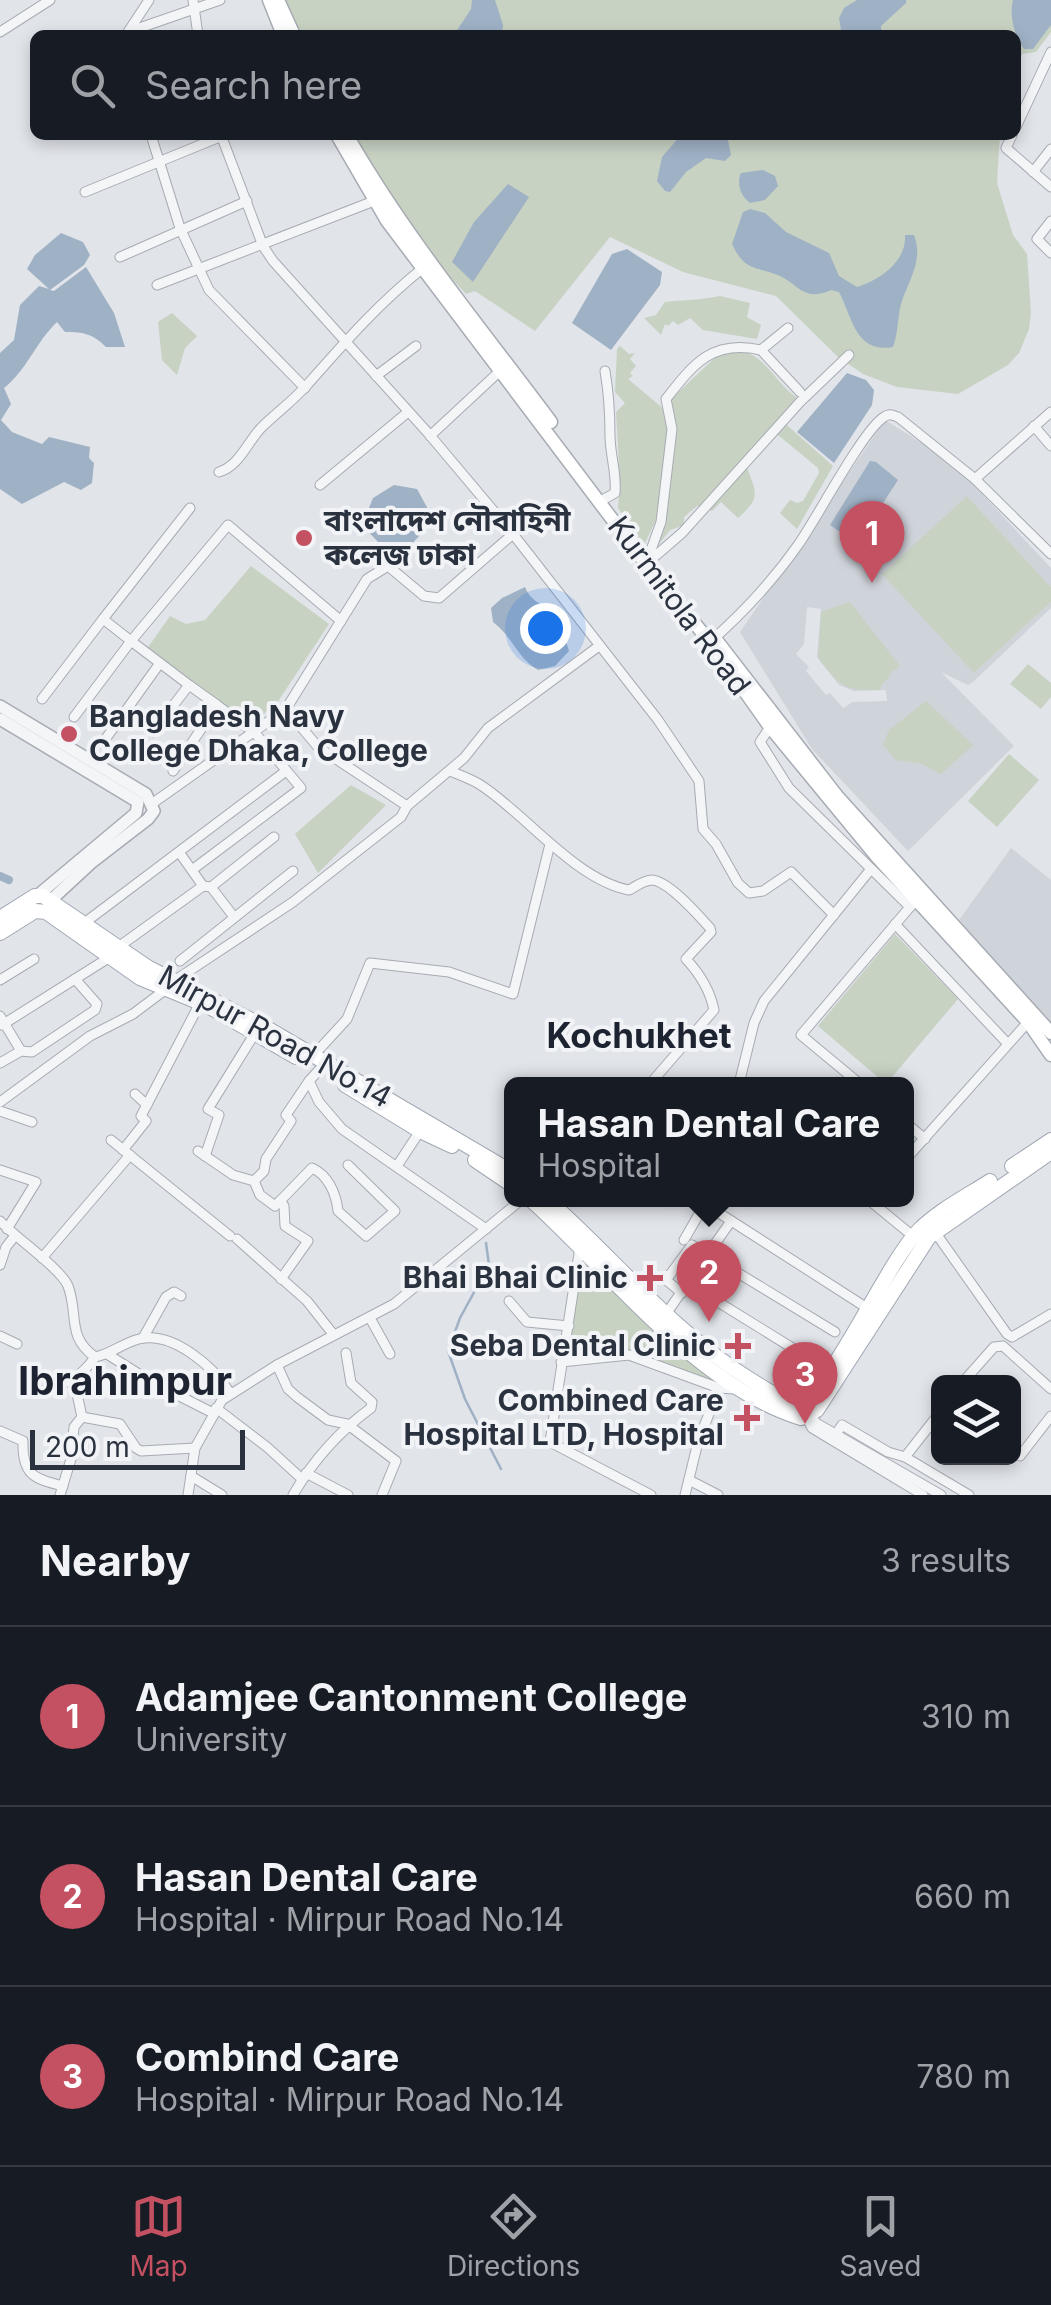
<!DOCTYPE html>
<html lang="en">
<head>
<meta charset="utf-8">
<style>
	body { margin:0; font-family:Inter,"Noto Sans Bengali",sans-serif; background:#20242c; color:#f1f3f6 }
	.controls { position:absolute; right:30px; bottom:30px; display:grid; overflow:hidden; border-radius:15px; box-shadow:0 5px 15px #0003 }
	.controls button { width:90px; height:90px; display:grid; place-items:center; padding:0; border:0; border-bottom:2px solid #363941; background:#171b24; color:#f1f3f6; font:50px sans-serif }
	.scale { position:absolute; left:30px; bottom:25px; width:215px; box-sizing:border-box; padding-left:10px; border:5px solid #2b323f; border-top:0; font-size:28px; line-height:35px; white-space:nowrap; color:#2b323f; -webkit-text-stroke:8px #f1f3f6; paint-order:stroke }
	.you { position:absolute; left:545px; top:628px; width:35px; height:35px; margin:-25px; border:8px solid #fff; border-radius:50%; background:#1a73e8; box-shadow:0 0 0 15px #1a73e833 }
	.badge { display:grid; place-items:center; width:65px; height:65px; border-radius:50%; background:#c35161; color:#fff; font-size:32px; font-weight:700 }
	.pin { position:absolute; translate:-50% -82px; filter:drop-shadow(0 2px 5px #0008) }
	.pin::after { content:''; position:absolute; top:52px; width:35px; height:30px; background:inherit; clip-path:polygon(0 0,100% 0,50% 100%) }
	.popup { position:absolute; left:504px; top:1077px; width:410px; height:130px; box-sizing:border-box; display:grid; place-content:center; border-radius:15px; background:#171b24; filter:drop-shadow(0 2px 8px #0005); font-size:32px; white-space:nowrap; color:#9ea1a6 }
	.popup b { font-size:38px; color:#f1f3f6 }
	.popup::after { content:''; position:absolute; left:50%; top:100%; margin-left:-20px; border:20px solid transparent; border-top-color:#171b24 }
	.list { margin:0; padding:0; list-style:none }
	h2 { display:flex; justify-content:space-between; align-items:center; height:130px; margin:0; padding:0 40px; font-size:42px }
	h2 small { font-size:32px; font-weight:400; color:#9ea1a6 }
	.list li { display:grid; grid-template-columns:65px 1fr auto; gap:30px; align-items:center; box-sizing:border-box; height:180px; padding:0 40px; border-top:2px solid #363941 }
	.list b { display:block; font-size:38px; white-space:nowrap }
	.list p { margin:0; font-size:32px; white-space:nowrap; color:#9ea1a6 }
	.list em { font-size:32px; font-style:normal; color:#9ea1a6 }
	.icon { flex:none; width:55px; height:55px; fill:none; stroke:currentColor; stroke-width:2; stroke-linecap:round; stroke-linejoin:round }
	.map { position:relative; flex:none; width:1051px; height:1495px; overflow:hidden }
	.search { position:absolute; background:#171b24; box-shadow:0 5px 15px #0003; left:30px; right:30px; top:30px; height:110px; display:flex; align-items:center; gap:25px; box-sizing:border-box; padding:0 35px; border-radius:15px; color:#9ea1a6; font-size:38px }
	.sheet { height:670px; background:#171b24 }
	nav { display:flex; justify-content:space-around; align-items:center; box-sizing:border-box; height:140px; border-top:2px solid #363941; background:#171b24; font-size:28px; color:#9ea1a6 }
	nav a { display:grid; justify-items:center; gap:5px }
	nav .on { color:#c35161 }
	.map>svg:first-child { display:block }
	.built { fill:#cfd3da; fill-rule:evenodd }
	.green { fill:#c7d2c3 }
	.water { fill:#9fb1c5 }
	.lines { fill:none; stroke-linecap:round; stroke-linejoin:round }
	.stream { stroke:#9fb1c5; stroke-width:2.5 }
	.canal { stroke:#9fb1c5; stroke-width:8 }
	.minor-casing { stroke:#a7abb3; stroke-width:11 }
	.tertiary-casing { stroke:#a7abb3; stroke-width:14 }
	.secondary-casing { stroke:#a7abb3; stroke-width:15 }
	.primary-casing { stroke:#a1a8b3; stroke-width:16 }
	.minor { stroke:#f4f5f7; stroke-width:9 }
	.tertiary { stroke:#f4f5f7; stroke-width:11 }
	.secondary { stroke:#fff; stroke-width:12 }
	.primary { stroke:#fff; stroke-width:14 }
	.poi-dot { fill:#c35161; stroke:#f1f3f6; stroke-width:4 }
	.labels { text-anchor:middle; stroke-width:8; stroke-linejoin:round; paint-order:stroke }
	.poi-label { font-size:30px; font-weight:bold; fill:#2b323f; stroke:#f1f3f6; text-anchor:end }
	.street-label { font-size:30px; fill:#2b323f; stroke:#f1f3f6 }
	.quarter-label { font-size:35px; font-weight:bold; fill:#1d2330; stroke:#f1f3f6 }
	.district-label { font-size:40px; font-weight:bold; fill:#1d2330; stroke:#f1f3f6 }
</style>
</head>
<body>
<div class="map">
<svg width="1051" height="1495" viewBox="0 0 1051 1495">
	<rect width="100%" height="100%" fill="#e1e4e9"/>
	<g class="built">
		<path d="M885,420l40,25 44,35 82,88v19l-84,-91 7,177 77,-71v6l-78,74 -5,3 -27,-13 73,74 -106,105 -96,-102 -72,-117zM807,607l14,2 -4,48 22,28 15,6 32,-1 1,11 -34,1 -10,6 -13,-15 -4,2 -20,-24 3,-4 -13,-13 8,-10z"/>
		<polygon points="1011,848 1051,880 1051,1024 959,920"/>
	</g>
	<g class="green">
		<polygon points="282,0 1051,0 1051,32 1036,52 1022,54 1016,75 1016,35 299,35"/>
		<polygon points="352,135 1000,135 997,183 1013,235 1027,254 1031,312 1029,329 1019,353 1008,365 958,394 897,387 863,374 838,357 776,296 683,272 610,237 535,331 475,291 466,294 421,246"/>
		<path d="M720,296l30,7 -3,14 14,8 -4,14 -54,-9 -13,-12 -12,7 -5,-4 -5,5 -3,-2 -4,11 -17,-17 12,-3 9,-13c19,-2 36,-2 55,-6z"/>
		<polygon points="172,313 197,336 185,348 177,375 162,360 158,322"/>
		<path d="M620,346l9,8 6,-1 -5,6 6,7 -6,7 3,3 -5,3 37,31 6,-4v-7l49,-46c39,-14 52,28 77,45l-18,20 54,48 -36,63 -17,-16 10,-13 7,3 6,-2 16,-28 -1,-5 -40,-33 -32,29c9,28 17,32 -8,54l-17,-16 -9,9 -15,-5 -13,11v8l-14,5 -15,19 5,-37 -17,35 -25,-39 2,-25 -4,-71 9,-9 -10,-11 2,-43z"/>
		<polygon points="967,496 1051,587 1051,602 974,673 882,574"/>
		<polygon points="251,566 329,624 277,703 250,725 146,650 170,616 186,624 205,620"/>
		<path d="M850,602l50,64 -11,8 1,3 -8,7 -2,6c-37,1 -40,-4 -62,-32l3,-46z"/>
		<polygon points="1028,664 1051,683 1051,697 1041,709 1010,684"/>
		<polygon points="926,701 973,745 941,774 922,764 896,760 883,745 889,730"/>
		<polygon points="1009,754 1039,780 997,827 968,801"/>
		<polygon points="351,785 386,805 318,873 295,834"/>
		<polygon points="895,934 958,999 886,1084 818,1026"/>
		<polygon points="581,1251 719,1385 626,1352 567,1356"/>
	</g>
	<g class="water">
		<polygon points="472,0 495,0 503,25 502,35 454,35 471,9"/>
		<polygon points="857,0 906,0 906,3 881,26 882,35 848,35 841,30 839,18 844,8"/>
		<path d="M1013,0h38v25l-18,24h-9c-10,-14 -15,-33 -11,-49z"/>
		<polygon points="681,135 727,135 731,155 725,161 706,158 686,172 670,192 665,191 657,181 662,157"/>
		<path d="M763,170l12,6 3,10 -13,14 -15,3c-9,-6 -14,-20 -9,-30z"/>
		<polygon points="508,184 529,197 473,282 452,262 474,222"/>
		<path d="M750,209l15,4 21,19 43,21 10,23 18,11c23,-7 50,-26 48,-52h9c9,23 -3,42 -11,63 -6,15 -4,33 -10,49 -38,7 -41,-31 -54,-55l-8,-2c-30,13 -32,-8 -56,-16 -24,-8 -31,-5 -43,-30l11,-32z"/>
		<path d="M61,233l22,9 7,13 -6,10 -34,25 4,1 32,-24 28,46 11,34h-19c-13,-13 -22,-15 -41,-15l-8,-10c-21,20 -31,49 -53,66l7,16 -10,16 11,12 30,12 7,-7 41,10 -1,11 5,5 -2,20 -11,7 -17,-8 -42,22 -22,-15v-136l14,-13 6,-35 19,-19 10,3 -22,-20 8,-14z"/>
		<polygon points="627,249 662,272 660,285 611,350 572,323 612,254"/>
		<polygon points="847,373 866,380 874,390 872,405 834,463 797,432"/>
		<polygon points="870,461 876,462 898,480 859,540 854,542 830,525"/>
		<polygon points="394,485 417,489 434,520 396,561 362,525 373,498"/>
		<path d="M525,587c6,14 13,14 24,24 11,11 16,26 20,40l-14,15 -17,4c-22,-13 -25,-33 -45,-48l-2,-14 11,-10z"/>
	</g>
	<g class="lines">
		<polyline class="stream" points="486,1243 489,1265 460,1318 448,1351 465,1399 501,1469"/>
		<polyline class="canal" points="0,876 9,880"/>
		<defs>
			<g id="minor">
				<polyline points="149,0 128,32 220,0"/>
				<polyline points="193,0 198,35"/>
				<polyline points="0,32 50,0"/>
				<polyline points="1016,127 1051,52"/>
				<polyline points="151,135 180,228 209,290 305,388"/>
				<polyline points="221,135 263,246 273,261 428,433 513,534 658,720 699,781 703,829 716,844 738,883 749,893 763,891 791,872 834,915"/>
				<polyline points="1012,135 1006,148 1051,187"/>
				<polyline points="1033,172 1051,149"/>
				<polyline points="85,192 222,136"/>
				<polyline points="1051,221 1037,239 1051,253"/>
				<polyline points="120,257 247,201"/>
				<polyline points="157,285 374,201"/>
				<polyline points="761,350 788,328"/>
				<polyline points="376,376 416,346"/>
				<polyline points="1034,426 1051,446"/>
				<polyline points="430,436 501,370"/>
				<path d="M219,472c20,-6 28,-29 42,-44 15,-15 32,-27 46,-43 37,-42 72,-82 116,-117"/>
				<polyline points="975,479 1051,412"/>
				<polyline points="320,485 408,412"/>
				<path d="M599,502l16,-9c2,-20 -5,-38 -5,-57 0,-23 -1,-42 -5,-65"/>
				<path d="M646,564l15,-42 11,-93 -6,-30c28,-36 47,-60 95,-49l39,42"/>
				<polyline points="646,564 682,533 800,402 849,355"/>
				<polyline points="103,619 190,508"/>
				<polyline points="131,641 228,525 341,621"/>
				<path d="M710,642c33,-29 62,-60 88,-97 18,-25 65,-115 86,-128 6,-4 7,-2 14,0l77,62 76,75"/>
				<polyline points="42,699 103,619 131,641 74,717 131,641 160,663 104,741 160,663 189,685 153,732 189,685 217,705 173,771 217,705 255,733 301,788 192,870"/>
				<polyline points="286,709 318,747 407,806"/>
				<polyline points="770,727 760,742 789,788 910,907 916,901"/>
				<path d="M450,771c10,4 21,8 29,13 44,27 96,96 150,106 6,-3 15,-10 23,-10 17,1 47,36 58,48l1,4 -25,27c14,15 24,31 28,51l-64,74"/>
				<polyline points="153,803 286,709 367,579 388,566 424,596 439,598 513,534"/>
				<polyline points="179,852 203,886"/>
				<polyline points="211,887 274,837"/>
				<polyline points="83,924 286,771"/>
				<polyline points="895,924 1008,1044"/>
				<polyline points="117,948 203,886 211,887 234,917"/>
				<polyline points="180,961 293,871"/>
				<polyline points="0,980 34,959"/>
				<polyline points="174,981 293,902 401,817 407,806 464,758 488,728 599,646"/>
				<polyline points="0,1016 21,1051 32,1052 95,1010 97,1004 75,979"/>
				<polyline points="2,1025 110,957"/>
				<polyline points="313,1056 347,1019 370,963 449,972 513,994 550,844"/>
				<polyline points="0,1063 21,1051"/>
				<polyline points="319,1070 309,1081 319,1102 342,1129 486,1229"/>
				<polyline points="739,1084 754,1023 764,1001 871,869"/>
				<polyline points="860,1084 801,1035 910,907"/>
				<polyline points="135,1094 147,1105"/>
				<polyline points="0,1102 90,1036 133,1014 165,990"/>
				<polyline points="0,1111 32,1122"/>
				<polyline points="906,1123 925,1139"/>
				<polyline points="111,1140 230,1236"/>
				<polyline points="123,1150 146,1121 141,1116 200,1003"/>
				<polyline points="198,1151 233,1175 254,1181 260,1195 275,1206 280,1201"/>
				<polyline points="205,1156 219,1115 208,1109 255,1033"/>
				<polyline points="906,1159 1028,1022"/>
				<polyline points="397,1166 420,1131"/>
				<polyline points="0,1170 36,1182 7,1229"/>
				<polyline points="254,1181 264,1171 266,1159 291,1121 286,1115 309,1081"/>
				<polyline points="869,1200 914,1237"/>
				<polyline points="705,1204 867,1308"/>
				<path d="M0,1221c15,16 62,49 68,65 11,29 -2,50 27,71 16,-3 28,-14 44,-18 34,-8 75,28 91,54"/>
				<polyline points="935,1232 1007,1334 1012,1337 1051,1314"/>
				<polyline points="237,1239 307,1301 333,1334"/>
				<polyline points="684,1240 706,1202"/>
				<polyline points="580,1247 550,1442 651,1495"/>
				<polyline points="42,1258 130,1155"/>
				<polyline points="0,1265 6,1247 14,1237"/>
				<path d="M281,1279l27,-38 -23,-15 -1,-20 -4,-5 32,-33c16,7 24,25 26,43l28,25 29,-25 -47,-46"/>
				<polyline points="689,1284 828,1370"/>
				<polyline points="682,1293 666,1280 692,1245 835,1332"/>
				<polyline points="509,1301 527,1322 569,1326"/>
				<polyline points="666,1314 731,1221"/>
				<polyline points="370,1318 390,1354"/>
				<polyline points="0,1336 17,1344"/>
				<polyline points="143,1338 166,1297 174,1292 181,1296"/>
				<polyline points="107,1354 150,1381 213,1413"/>
				<polyline points="561,1362 629,1355 719,1388 734,1389"/>
				<polyline points="277,1365 288,1389 297,1397 328,1420 347,1424 396,1461 382,1495"/>
				<polyline points="74,1380 82,1417"/>
				<polyline points="963,1382 994,1347 1003,1346 1051,1389"/>
				<path d="M42,1391c24,-8 38,-12 53,-34"/>
				<polyline points="216,1408 267,1447 302,1479"/>
				<polyline points="804,1412 812,1428 923,1495"/>
				<polyline points="810,1412 816,1423 941,1495"/>
				<path d="M0,1431l23,10c-1,33 10,38 40,45"/>
				<polyline points="836,1434 842,1425 888,1452 905,1457 938,1415"/>
				<polyline points="1020,1456 1051,1416"/>
				<polyline points="905,1457 969,1495"/>
				<polyline points="306,1473 348,1495"/>
				<polyline points="191,1476 222,1495"/>
				<polyline points="689,1480 718,1495"/>
				<polyline points="60,1495 71,1459 74,1427 82,1417 120,1424 136,1448 141,1451 195,1448"/>
				<polyline points="188,1495 195,1448 222,1400 277,1365 394,1304 521,1200"/>
				<path d="M293,1495c21,-36 45,-63 78,-87l1,-6 -21,-19 -5,-30"/>
				<polyline points="685,1495 698,1442 719,1388"/>
			</g>
			<g id="tertiary">
				<polyline points="0,706 146,794 154,811 148,819 91,863 51,900"/>
				<polyline points="0,719 138,802 136,813 38,895"/>
			</g>
			<g id="secondary">
				<polyline points="269,0 283,35"/>
				<polyline points="278,0 294,35"/>
				<polyline points="337,135 387,221 646,564 710,642 770,727 877,857 1028,1022 1051,1055"/>
				<path d="M348,137c58,101 133,191 203,285"/>
				<polyline points="717,641 837,796 1051,1033"/>
			</g>
			<g id="primary">
				<polyline points="0,918 35,896 43,896 149,968 265,1027 512,1172"/>
				<polyline points="0,933 35,911 46,912 140,978 208,1006 296,1057"/>
				<polyline points="345,1085 420,1131 452,1146"/>
				<polyline points="475,1160 512,1185"/>
				<polyline points="1012,1166 1051,1140"/>
				<path d="M531,1200c78,70 167,187 270,218l16,-8 112,-173 122,-85"/>
				<path d="M548,1200c68,60 124,132 203,180 15,9 30,20 48,23 35,-16 86,-138 120,-173 20,-20 48,-34 71,-49"/>
			</g>
		</defs>
		<use href="#minor" class="minor-casing"/>
		<use href="#tertiary" class="tertiary-casing"/>
		<use href="#secondary" class="secondary-casing"/>
		<use href="#primary" class="primary-casing"/>
		<use href="#minor" class="minor"/>
		<use href="#tertiary" class="tertiary"/>
		<use href="#secondary" class="secondary"/>
		<use href="#primary" class="primary"/>
	</g>
	<g class="poi-dot">
		<circle cx="304" cy="538" r="10"/>
		<circle cx="69" cy="734" r="10"/>
		<path d="M645 1263h10v10h10v10h-10v10h-10v-10h-10v-10h10z"/>
		<path d="M733 1331h10v10h10v10h-10v10h-10v-10h-10v-10h10z"/>
		<path d="M742 1403h10v10h10v10h-10v10h-10v-10h-10v-10h10z"/>
	</g>
	<g class="labels">
		<g class="poi-label">
			<text x="324" y="531" text-anchor="start">বাংলাদেশ নৌবাহিনী<tspan x="324" dy="34">কলেজ ঢাকা</tspan></text>
			<text x="89" y="727" text-anchor="start">Bangladesh Navy<tspan x="89" dy="34">College Dhaka, College</tspan></text>
			<text x="628" y="1288">Bhai Bhai Clinic</text>
			<text x="716" y="1356">Seba Dental Clinic</text>
			<text x="724" y="1411">Combined Care<tspan x="724" dy="34">Hospital LTD, Hospital</tspan></text>
		</g>
		<g class="street-label">
			<text transform="translate(679 606) rotate(53)" y="10">Kurmitola Road</text>
			<text transform="translate(275 1037) rotate(29)" y="10">Mirpur Road No.14</text>
		</g>
		<g class="quarter-label">
			<text x="639" y="1048">Kochukhet</text>
		</g>
		<g class="district-label">
			<text x="125" y="1395">Ibrahimpur</text>
		</g>
	</g>
</svg>
<div class="controls">
<button><svg class="icon" aria-label="layers" viewBox="0 0 24 24"><path d="M12 4l9 5-9 5-9-5zM3 14l9 5 9-5"/></svg></button>
</div>
<div class="scale">200 m</div>
<div class="you"></div>
<div class="pin badge" style="left:872px;top:583px">1</div>
<div class="pin badge" style="left:709px;top:1322px">2</div>
<div class="popup"><b>Hasan Dental Care</b>Hospital</div>
<div class="pin badge" style="left:805px;top:1424px">3</div>
<div class="search"><svg class="icon" aria-label="search" viewBox="0 0 24 24"><circle cx="10" cy="10" r="6"/><path d="M15 15l6 6"/></svg>Search here</div>
</div>
<section class="sheet">
<h2>Nearby<small>3 results</small></h2>
<ul class="list">
<li><span class="badge">1</span><div><b>Adamjee Cantonment College</b><p>University</p></div><em>310 m</em></li>
<li><span class="badge">2</span><div><b>Hasan Dental Care</b><p>Hospital · Mirpur Road No.14</p></div><em>660 m</em></li>
<li><span class="badge">3</span><div><b>Combind Care</b><p>Hospital · Mirpur Road No.14</p></div><em>780 m</em></li>
</ul>
</section>
<nav>
<a class="on"><svg class="icon" aria-label="map" viewBox="0 0 24 24"><path d="M3 6l6-2 6 2 6-2v14l-6 2-6-2-6 2zM9 4v14M15 6v14"/></svg>Map</a>
<a><svg class="icon" aria-label="directions" viewBox="0 0 24 24"><path d="M12 3l9 9-9 9-9-9zM9 14v-3h6M13 9l2 2-2 2"/></svg>Directions</a>
<a><svg class="icon" aria-label="saved" viewBox="0 0 24 24"><path d="M7 4h10v16l-5-4-5 4z"/></svg>Saved</a>
</nav>
</body>
</html>
